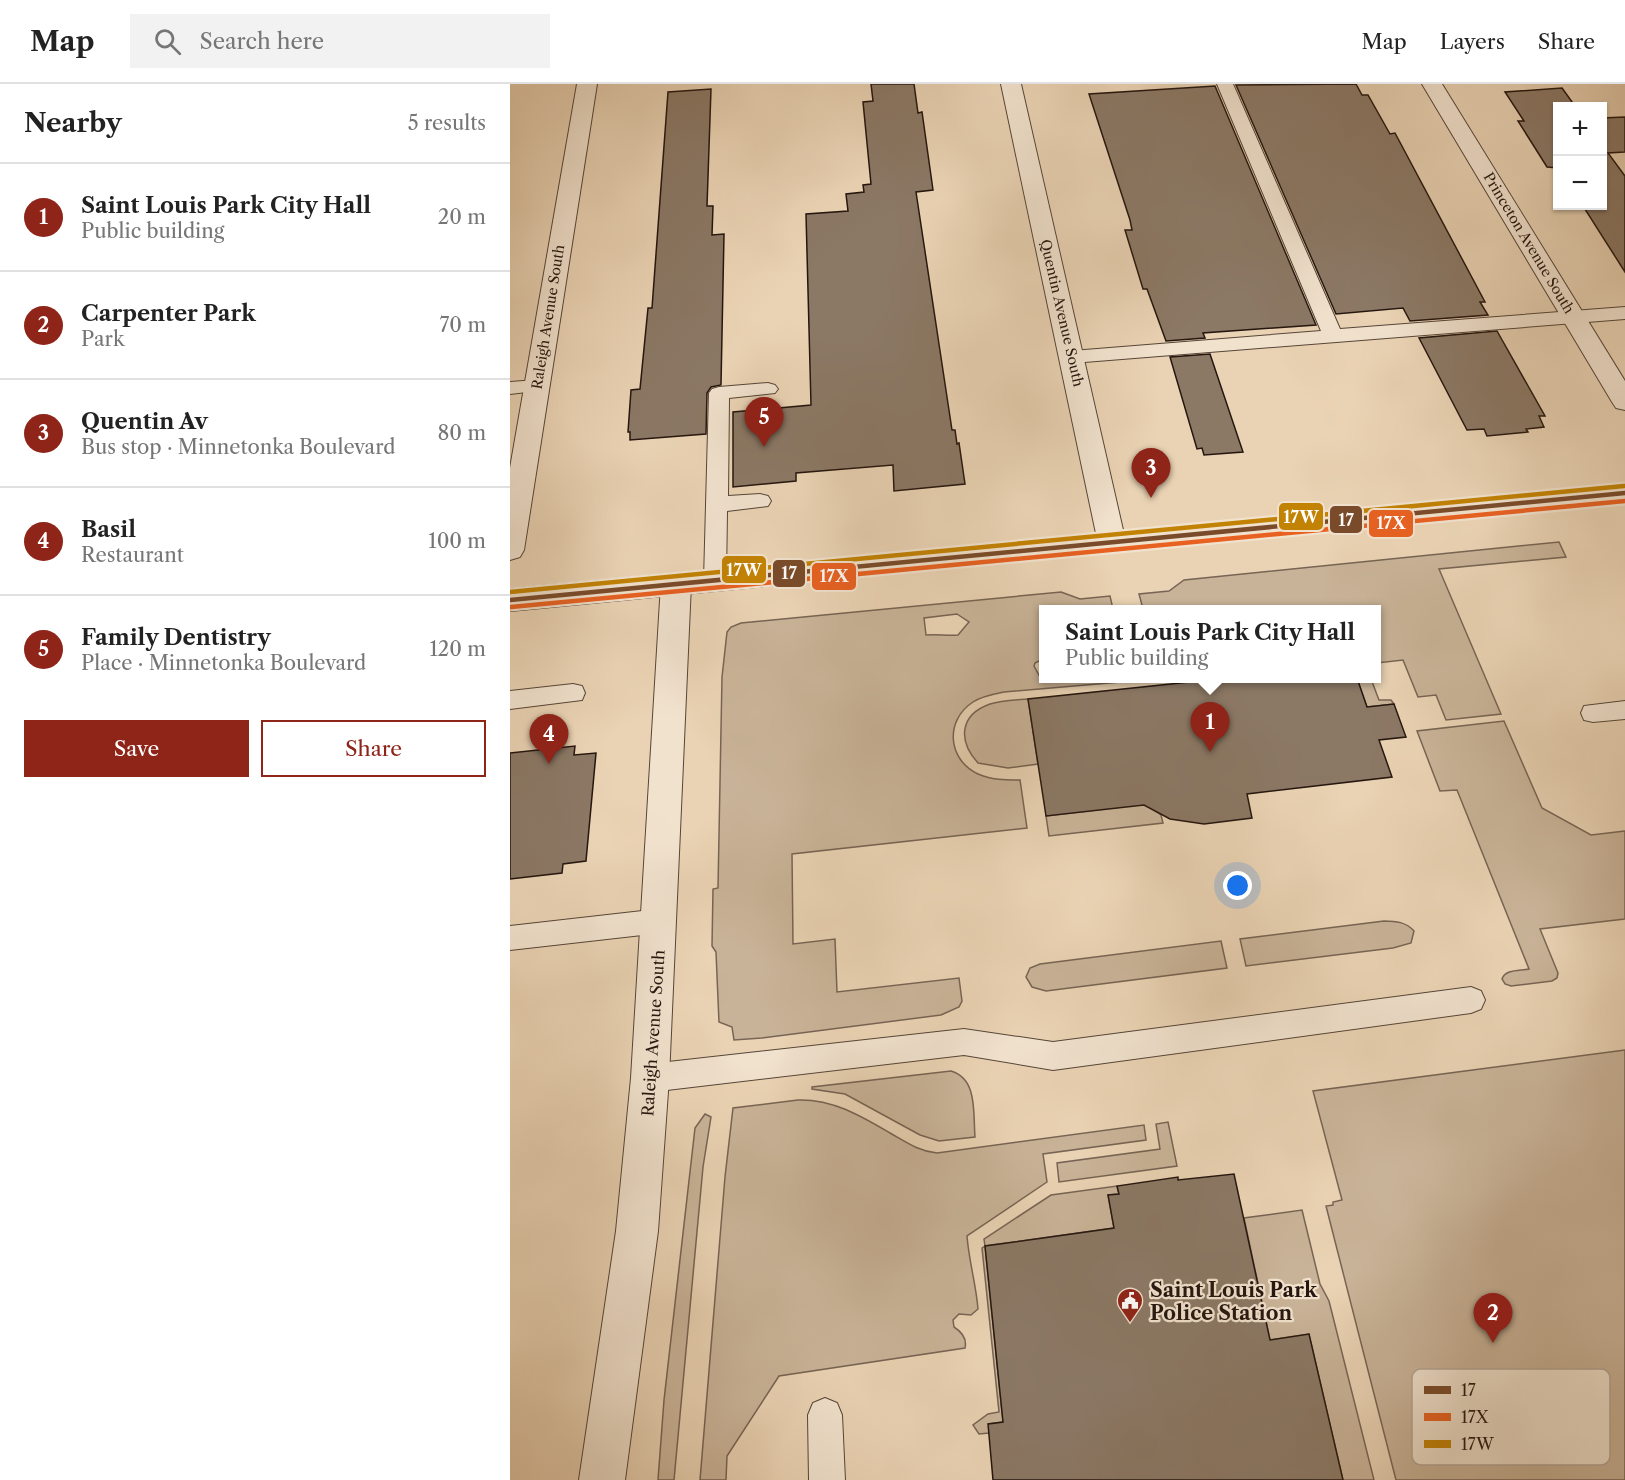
<!DOCTYPE html>
<html lang="en">
<head>
<meta charset="utf-8">
<style>
	body { margin:0; font-family:"Libre Caslon Text",serif; background:#f2f2f2; color:#222 }
	.controls { position:absolute; right:18px; top:18px; display:grid; overflow:hidden; border-radius:0px; box-shadow:0 2px 4px #0004 }
	.controls button { width:54px; height:54px; display:grid; place-items:center; padding:0; border:0; border-bottom:2px solid #e0e0e0; background:#fff; color:#222; font:30px sans-serif }
	.you { position:absolute; left:728px; top:802px; width:21px; height:21px; margin:-15px; border:4px solid #fff; border-radius:50%; background:#1a73e8; box-shadow:0 0 0 9px #1a73e833 }
	.badge { display:grid; place-items:center; width:39px; height:39px; border-radius:50%; background:#8f2418; color:#fff; font-size:20px; font-weight:700 }
	.pin { position:absolute; translate:-50% -50px; filter:drop-shadow(0 2px 3px #0008) }
	.pin::after { content:''; position:absolute; top:32px; width:21px; height:18px; background:inherit; clip-path:polygon(0 0,100% 0,50% 100%) }
	.popup { position:absolute; left:529px; top:521px; width:342px; height:78px; box-sizing:border-box; display:grid; place-content:center; border-radius:0px; background:#fff; filter:drop-shadow(0 2px 4px #0005); font-size:20px; white-space:nowrap; color:#767676 }
	.popup b { font-size:22px; color:#222 }
	.popup::after { content:''; position:absolute; left:50%; top:100%; margin-left:-12px; border:12px solid transparent; border-top-color:#fff }
	.list { margin:0; padding:0; list-style:none }
	h2 { display:flex; justify-content:space-between; align-items:center; height:78px; margin:0; padding:0 24px; font-size:26px }
	h2 small { font-size:20px; font-weight:400; color:#767676 }
	.list li { display:grid; grid-template-columns:39px 1fr auto; gap:18px; align-items:center; box-sizing:border-box; height:108px; padding:0 24px; border-top:2px solid #e0e0e0 }
	.list b { display:block; font-size:22px; white-space:nowrap }
	.list p { margin:0; font-size:20px; white-space:nowrap; color:#767676 }
	.list em { font-size:20px; font-style:normal; color:#767676 }
	.actions { display:flex; gap:12px; padding:18px 24px }
	.actions a { flex:1; padding:14px 0; border:2px solid #8f2418; border-radius:0px; text-align:center; font-size:21px; color:#8f2418 }
	.actions .main { background:#8f2418; color:#fff }
	.icon { flex:none; width:33px; height:33px; fill:none; stroke:currentColor; stroke-width:2; stroke-linecap:round; stroke-linejoin:round }
	.map { position:relative; flex:none; width:1115px; height:1396px; overflow:hidden }
	header { display:flex; align-items:center; gap:36px; box-sizing:border-box; height:84px; padding:0 30px; background:#fff; border-bottom:2px solid #e0e0e0 }
	header strong { font-size:28px }
	nav { display:flex; gap:33px; margin-inline-start:auto; font-size:21px }
	.search { width:420px; height:54px; background:#f2f2f2; display:flex; align-items:center; gap:15px; box-sizing:border-box; padding:0 21px; border-radius:0px; color:#767676; font-size:22px }
	main { display:flex }
	aside { flex:1; background:#fff }
	.map>svg:first-child { display:block }
	.green { fill:#c9b398; stroke:#776454; stroke-width:1.5; fill-rule:evenodd }
	.building { fill:#8b7865; stroke:#25160f; stroke-width:1.5 }
	.lines { fill:none; stroke-linecap:round; stroke-linejoin:round }
	.service-casing { stroke:#564538; stroke-width:2 }
	.minor-casing { stroke:#564538; stroke-width:2 }
	.secondary-casing { stroke:#25160f; stroke-width:2 }
	.service { fill:#f1e2ce; fill-rule:evenodd }
	.minor { fill:#f1e2ce; fill-rule:evenodd }
	.secondary { fill:#f1e2ce; fill-rule:evenodd }
	.bus-1-casing { stroke:#f1e2ce; stroke-width:9 }
	.bus-2-casing { stroke:#f1e2ce; stroke-width:9 }
	.bus-3-casing { stroke:#f1e2ce; stroke-width:9 }
	.bus-1 { stroke:#7a4b2a; stroke-width:4.5 }
	.bus-2 { stroke:#e86121; stroke-width:4.5 }
	.bus-3 { stroke:#c28204; stroke-width:4.5 }
	.labels { text-anchor:middle; stroke-width:4.5; stroke-linejoin:round; paint-order:stroke }
	.far-street-label { font-size:14px; fill:#25160f; stroke:#f1e2ce }
	.street-label { font-size:16px; fill:#25160f; stroke:#f1e2ce }
	.near-poi-label { font-size:20px; font-weight:bold; fill:#25160f; stroke:#f1e2ce; text-anchor:start }
	.key { fill:#f1e2ce; stroke:#b4a595; stroke-width:1.5 }
	.key-label { font-size:16px; fill:#25160f }
	.line-badge { stroke:#f1e2ce; stroke-width:2 }
	.badge-label { font-size:16px; text-anchor:middle; font-weight:bold; fill:#fff }
</style>
</head>
<body>
<header>
<strong>Map</strong>
<div class="search"><svg class="icon" aria-label="search" viewBox="0 0 24 24"><circle cx="10" cy="10" r="6"/><path d="M15 15l6 6"/></svg>Search here</div>
<nav><a>Map</a><a>Layers</a><a>Share</a></nav>
</header>
<main>
<aside>
<h2>Nearby<small>5 results</small></h2>
<ul class="list">
<li><span class="badge">1</span><div><b>Saint Louis Park City Hall</b><p>Public building</p></div><em>20 m</em></li>
<li><span class="badge">2</span><div><b>Carpenter Park</b><p>Park</p></div><em>70 m</em></li>
<li><span class="badge">3</span><div><b>Quentin Av</b><p>Bus stop · Minnetonka Boulevard</p></div><em>80 m</em></li>
<li><span class="badge">4</span><div><b>Basil</b><p>Restaurant</p></div><em>100 m</em></li>
<li><span class="badge">5</span><div><b>Family Dentistry</b><p>Place · Minnetonka Boulevard</p></div><em>120 m</em></li>
</ul>
<div class="actions"><a class="main">Save</a><a>Share</a></div>
</aside>
<div class="map">
<svg width="1115" height="1396" viewBox="0 0 1115 1396">
	<rect width="100%" height="100%" fill="#ead3b4"/>
	<filter id="stains"><feTurbulence type="fractalNoise" baseFrequency=".00333" numOctaves="4"/><feColorMatrix values="0 0 0 0 .2 0 0 0 0 .09 0 0 0 0 .02 0 0 0 .5 -.17"/></filter>
	<radialGradient id="worn" r=".72"><stop offset=".6" stop-color="#630" stop-opacity="0"/><stop offset="1" stop-color="#630" stop-opacity=".3"/></radialGradient>
	<g class="green">
		<polygon points="1049,458 1056,473 929,485 991,630 936,636 926,611 908,613 893,576 867,579 867,526 633,525 629,510 659,507 674,496"/>
		<path d="M551,508l19,7 30,-3 3,13 -69,1 -1,49 -8,4 -1,3 5,9 4,1 1,2h88v3l-128,11c-10,2 -22,4 -31,10 -29,19 -25,58 5,72 13,6 28,6 42,6l7,48 -235,26 1,90 42,-5 2,53 122,-14 3,23 -3,6 -18,8 -179,23 -28,2 -2,-13 -13,-5 -3,-70 -4,-6 1,-57 5,-1 4,-211 5,-45 4,-5 10,-4zM447,530l12,8 -11,13c-11,1 -20,-1 -32,0l-2,-17z"/>
		<polygon points="847,595 861,595 869,616 881,616 884,620 857,623"/>
		<path d="M518,615l10,65 -30,4 -30,-5c-20,-22 -19,-48 12,-59 12,-4 25,-4 38,-5z"/>
		<path d="M994,637l38,87 49,27 34,-4v88l-85,10 18,44 -1,5 -5,3 -41,5 -6,-2 -3,-5c3,-10 18,-8 27,-10l-72,-179 -17,1 -23,-60z"/>
		<polygon points="636,720 651,731 653,739 539,752 536,732"/>
		<path d="M874,837c12,0 22,1 30,10l-3,12 -18,5 -147,18 -6,-27z"/>
		<polygon points="711,857 717,884 536,907 522,903 516,893 520,884 530,880"/>
		<polygon points="1115,966 1115,1396 886,1396 816,1122 823,1121 823,1118 832,1116 803,1007"/>
		<path d="M441,987c27,8 22,42 24,66l-36,4 -19,-6 -75,-41 -33,-5v-2z"/>
		<path d="M288,1016c35,-1 63,16 92,33 16,9 28,18 47,20l207,-28 2,15 -103,14 4,28 -80,54c2,26 9,48 11,73l-7,6 -12,-1 -6,6 1,7c8,5 13,12 11,21l-186,28 -52,80 -1,24h-26l25,-303 8,-69z"/>
		<polygon points="195,1030 201,1033 193,1083 164,1396 148,1396 154,1316 185,1044"/>
		<polygon points="658,1038 667,1082 549,1098 547,1079 650,1065 646,1040"/>
		<polygon points="607,1102 609,1110 598,1111 604,1144 475,1162 493,1338 479,1340 479,1349 469,1350 463,1341 478,1330 489,1328 472,1164 475,1162 474,1155 541,1111"/>
		<polygon points="792,1126 810,1200 819,1217 864,1396 833,1396 799,1250 760,1256 734,1134"/>
	</g>
	<g class="building">
		<polygon points="361,0 404,0 408,29 412,28 423,106 406,108 442,346 445,346 447,360 449,359 455,400 384,407 383,381 286,389 286,397 223,403 223,328 301,321 296,130 338,127 336,110 354,108 353,101 361,100 353,18 363,17"/>
		<polygon points="846,0 852,11 858,11 880,50 885,49 975,218 970,218 978,231 900,237 893,224 826,230 726,1"/>
		<polygon points="705,2 806,241 693,249 695,254 656,257 637,205 633,205 615,146 622,146 620,136 579,10"/>
		<polygon points="1052,4 1065,22 1047,22 1047,84 1037,83 1008,37 1014,37 995,8"/>
		<polygon points="201,5 197,122 203,122 202,151 214,150 211,301 201,303 197,309 196,350 120,356 120,348 118,348 121,306 130,305 138,224 142,224 158,8"/>
		<polygon points="1115,33 1115,68 1098,69 1115,92 1115,188 1073,122 1092,122 1092,34"/>
		<polygon points="987,247 1035,332 1029,332 1034,343 1016,345 1018,348 977,352 974,345 957,346 909,254"/>
		<polygon points="700,270 733,368 694,371 692,364 687,365 660,273"/>
		<polygon points="718,594 847,594 857,623 884,620 896,653 869,656 882,693 737,710 742,734 694,740 660,735 634,721 536,732 518,615"/>
		<polygon points="65,662 64,671 86,669 76,777 53,780 52,789 0,795 0,669"/>
		<polygon points="724,1090 760,1256 799,1250 833,1396 483,1396 478,1340 493,1338 475,1162 604,1144 598,1111 609,1110 607,1102 668,1093 668,1096"/>
	</g>
	<g class="lines">
		<defs>
			<g id="service">
				<polygon points="707,0 723,0 830,245 1115,223 1115,235 562,279 555,277 552,273 555,269 562,267 811,247"/>
				<polygon points="27,296 34,298 37,302 34,306 0,310 0,298"/>
				<polygon points="258,299 265,301 268,305 265,309 219,314 218,412 250,410 258,412 261,417 258,422 217,427 216,496 213,502 205,504 197,502 194,496 199,309 202,305 209,303"/>
				<polygon points="63,600 72,602 75,609 72,616 0,625 0,607"/>
				<polygon points="1115,617 1115,635 1083,638 1074,636 1071,629 1074,622"/>
				<polygon points="150,825 160,829 164,837 160,845 150,849 0,866 0,842"/>
				<polygon points="961,903 971,907 975,916 971,925 961,929 543,986 454,971 140,1008 130,1004 125,994 130,984 140,980 454,945 543,958"/>
				<polygon points="315,1314 327,1319 332,1331 335,1396 299,1396 298,1331 303,1319"/>
			</g>
			<g id="minor">
				<polygon points="67,0 87,0 14,466 10,473 0,476 0,384"/>
				<polygon points="491,0 511,0 616,459 612,466 602,469 592,466 588,459"/>
				<polygon points="912,0 932,0 1115,297 1115,326 1106,324 1102,318"/>
				<polygon points="166,490 176,493 181,500 159,994 148,1147 115,1396 69,1396 106,1147 121,994 151,500 156,493"/>
			</g>
			<polygon id="secondary" points="1115,400 1115,418 0,527 0,505"/>
		</defs>
		<use href="#service" class="service-casing"/>
		<use href="#minor" class="minor-casing"/>
		<use href="#secondary" class="secondary-casing"/>
		<use href="#service" class="service"/>
		<use href="#minor" class="minor"/>
		<use href="#secondary" class="secondary"/>
		<defs>
			<polyline id="bus-1" points="0,516 1115,409"/>
			<polyline id="bus-2" points="1,523 1115,417"/>
			<polyline id="bus-3" points="0,508 1114,402"/>
		</defs>
		<use href="#bus-1" class="bus-1-casing"/>
		<use href="#bus-2" class="bus-2-casing"/>
		<use href="#bus-3" class="bus-3-casing"/>
		<use href="#bus-1" class="bus-1"/>
		<use href="#bus-2" class="bus-2"/>
		<use href="#bus-3" class="bus-3"/>
	</g>
	<defs>
		<symbol id="civic-pin" viewBox="-11 -11 22 30"><path d="M0 17L-7.5 6A9.5 9.5 0 1 1 7.5 6Z" fill="#8f2418" stroke="#f1e2ce"/><path d="M-.6-6.5H3V-4.5H.6V-3L4-1V1h2V6H-6V1h2V-1L-.6-3ZM-1.2 2.5V6h2.4V2.5Z" fill="#fff"/></symbol>
	</defs>
	<g fill-rule="evenodd">
		<use href="#civic-pin" x="605" y="1202" width="30" height="40"/>
	</g>
	<g class="labels">
		<g class="far-street-label">
			<text transform="translate(1019 159) rotate(59)" y="5">Princeton Avenue South</text>
			<text transform="translate(552 229) rotate(77)" y="5">Quentin Avenue South</text>
			<text transform="translate(38 233) rotate(-81)" y="5">Raleigh Avenue South</text>
		</g>
		<g class="street-label">
			<text transform="translate(143 949) rotate(-86)" y="6">Raleigh Avenue South</text>
		</g>
		<g class="near-poi-label">
			<text x="640" y="1213">Saint Louis Park<tspan x="640" dy="23">Police Station</tspan></text>
		</g>
	</g>
	<rect x="902" y="1285" width="198" height="96" rx="9" class="key"/>
	<rect x="914" y="1302" width="27" height="8" fill="#7a4b2a"/>
	<rect x="914" y="1329" width="27" height="8" fill="#e86121"/>
	<rect x="914" y="1356" width="27" height="8" fill="#c28204"/>
	<g class="key-label">
		<text x="951" y="1312">17</text>
		<text x="951" y="1339">17X</text>
		<text x="951" y="1366">17W</text>
	</g>
	<g class="line-badge">
		<rect x="768" y="418" width="46" height="29" rx="6" fill="#c28204"/>
		<rect x="819" y="421" width="34" height="29" rx="6" fill="#7a4b2a"/>
		<rect x="858" y="425" width="46" height="29" rx="6" fill="#e86121"/>
		<rect x="211" y="471" width="46" height="29" rx="6" fill="#c28204"/>
		<rect x="262" y="475" width="34" height="29" rx="6" fill="#7a4b2a"/>
		<rect x="301" y="478" width="46" height="29" rx="6" fill="#e86121"/>
	</g>
	<g class="badge-label">
		<text x="791" y="439">17W</text>
		<text x="836" y="442">17</text>
		<text x="881" y="445">17X</text>
		<text x="234" y="492">17W</text>
		<text x="279" y="495">17</text>
		<text x="324" y="498">17X</text>
	</g>
	<rect width="100%" height="100%" filter="url(#stains)"/>
	<rect width="100%" height="100%" fill="url(#worn)"/>
</svg>
<div class="controls">
<button>+</button>
<button>−</button>
</div>
<div class="you"></div>
<div class="pin badge" style="left:700px;top:668px">1</div>
<div class="popup"><b>Saint Louis Park City Hall</b>Public building</div>
<div class="pin badge" style="left:983px;top:1259px">2</div>
<div class="pin badge" style="left:641px;top:414px">3</div>
<div class="pin badge" style="left:39px;top:680px">4</div>
<div class="pin badge" style="left:254px;top:363px">5</div>
</div>
</main>
</body>
</html>
